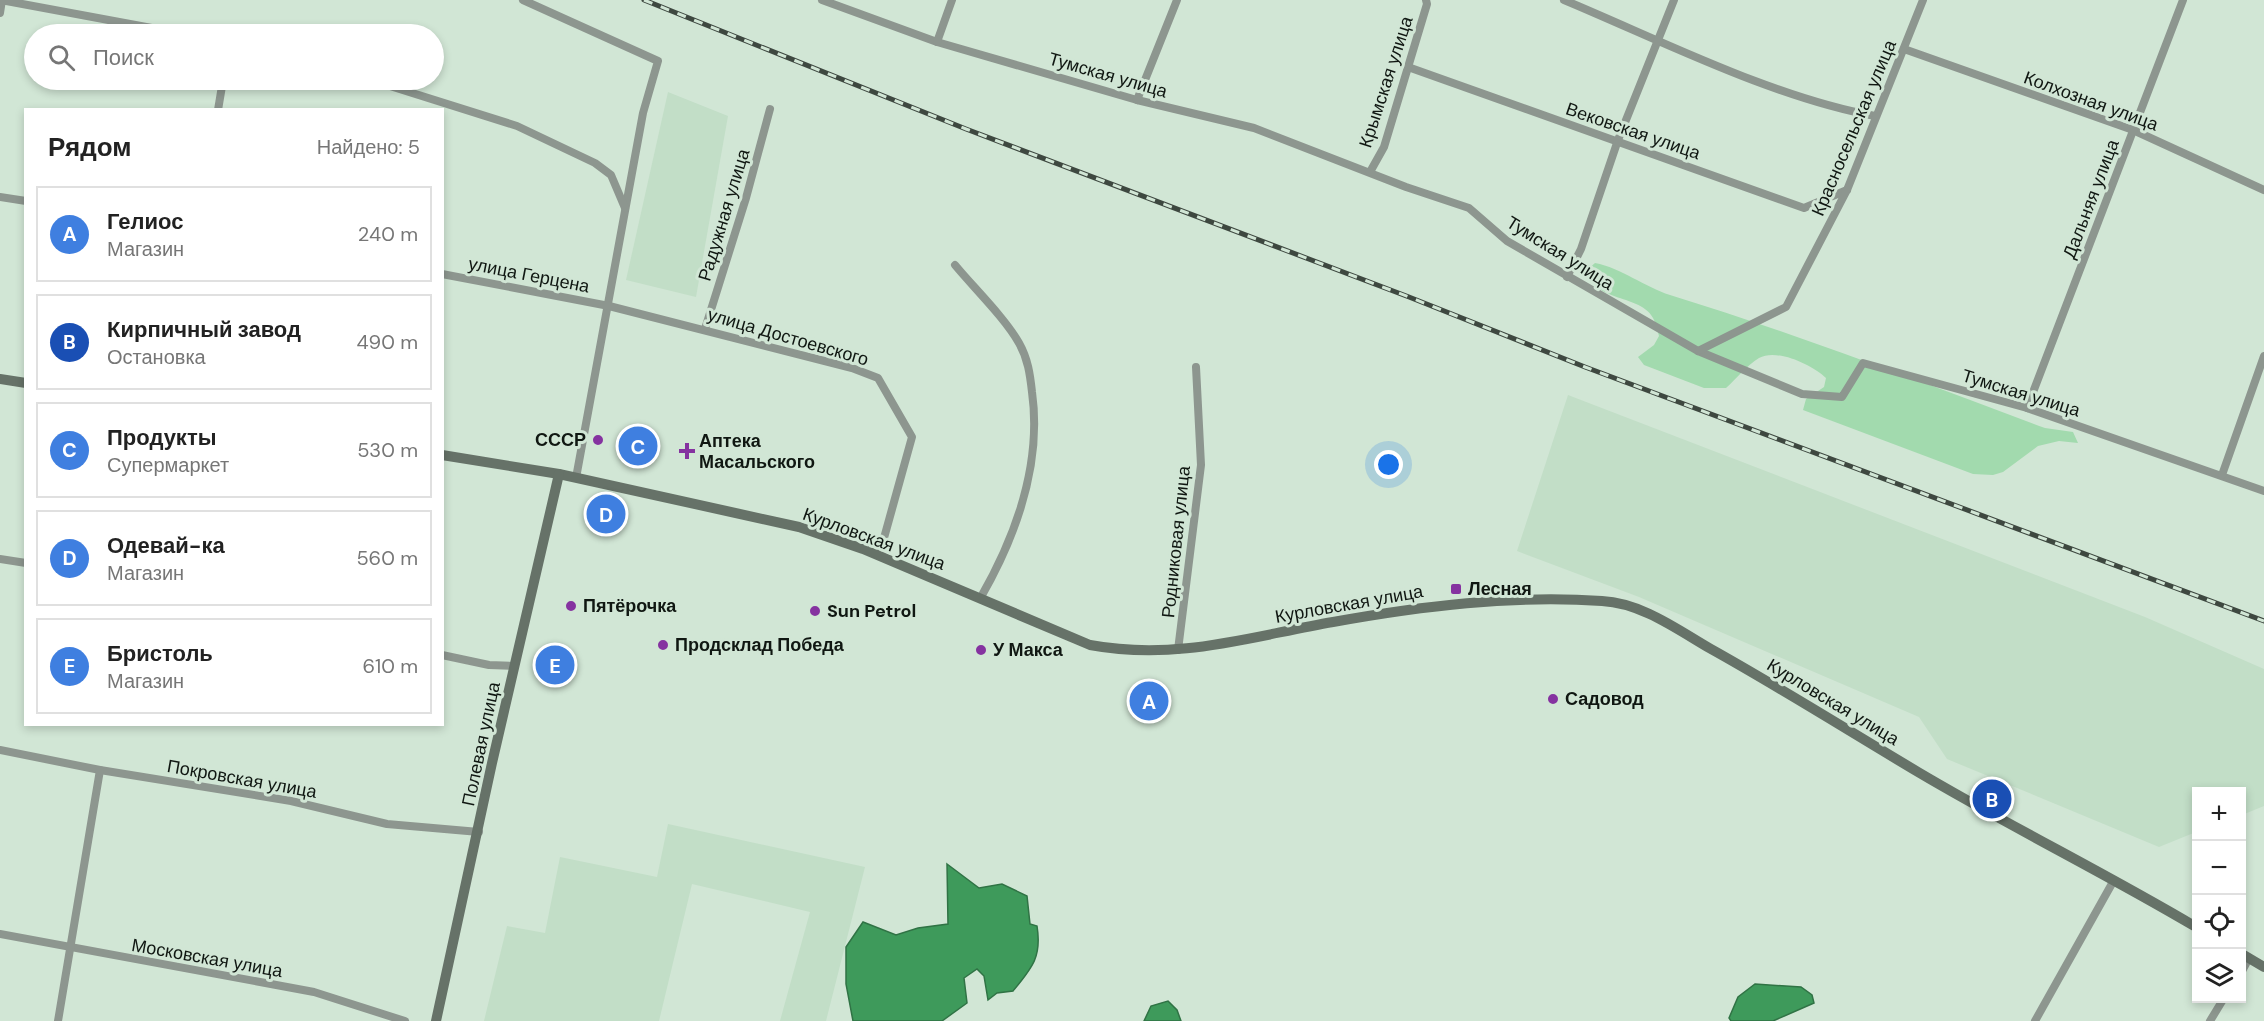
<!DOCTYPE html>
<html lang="ru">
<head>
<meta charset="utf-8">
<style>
	body { margin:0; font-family:"DM Sans",sans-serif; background:#f2f2f2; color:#222 }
	.controls { position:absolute; right:18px; bottom:18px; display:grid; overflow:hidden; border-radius:0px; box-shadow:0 3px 9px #0003 }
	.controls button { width:54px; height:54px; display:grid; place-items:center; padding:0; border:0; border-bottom:2px solid #e0e0e0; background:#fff; color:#222; font:30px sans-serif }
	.you { position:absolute; left:1389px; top:465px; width:21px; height:21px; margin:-15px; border:4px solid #fff; border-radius:50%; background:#1a73e8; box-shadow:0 0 0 9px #1a73e833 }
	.badge { display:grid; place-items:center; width:39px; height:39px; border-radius:50%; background:#8532a0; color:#fff; font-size:20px; font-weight:700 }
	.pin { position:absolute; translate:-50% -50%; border:3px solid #fff; box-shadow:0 2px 6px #0006 }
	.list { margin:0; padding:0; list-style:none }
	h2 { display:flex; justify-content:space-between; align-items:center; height:78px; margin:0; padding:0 24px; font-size:26px }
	h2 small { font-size:20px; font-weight:400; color:#767676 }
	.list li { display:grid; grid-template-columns:39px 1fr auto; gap:18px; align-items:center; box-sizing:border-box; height:96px; margin:0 12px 12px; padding:0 12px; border:2px solid #e0e0e0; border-radius:0px }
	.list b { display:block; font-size:22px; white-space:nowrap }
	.list p { margin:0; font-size:20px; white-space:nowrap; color:#767676 }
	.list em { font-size:20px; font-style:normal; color:#767676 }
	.icon { flex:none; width:33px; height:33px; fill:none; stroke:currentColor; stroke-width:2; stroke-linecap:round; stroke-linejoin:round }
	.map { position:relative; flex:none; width:2264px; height:1021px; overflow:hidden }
	.search { position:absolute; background:#fff; box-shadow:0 3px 9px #0003; left:24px; top:24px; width:420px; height:66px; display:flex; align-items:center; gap:15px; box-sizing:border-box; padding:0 21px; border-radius:33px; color:#767676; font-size:22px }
	.panel { position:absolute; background:#fff; box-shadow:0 3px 9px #0003; left:24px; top:108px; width:420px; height:618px; border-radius:0px }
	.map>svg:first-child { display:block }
	.built { fill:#c2dec7 }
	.green { fill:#a2daae }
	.water { fill:#3e9a5b; stroke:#307345; stroke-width:1.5 }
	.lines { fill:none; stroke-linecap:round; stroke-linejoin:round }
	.street { stroke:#8d968f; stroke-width:8 }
	.secondary { stroke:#667268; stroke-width:10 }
	.rail-casing { stroke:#3e4840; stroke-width:5 }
	.rail { stroke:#d1e6d5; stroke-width:3; stroke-dasharray:9; stroke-linecap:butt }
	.poi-dot { fill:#8532a0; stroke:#d1e6d5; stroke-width:2 }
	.labels { text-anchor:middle; stroke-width:6; stroke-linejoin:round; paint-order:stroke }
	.street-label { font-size:18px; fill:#101712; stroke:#d1e6d5 }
	.poi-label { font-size:18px; font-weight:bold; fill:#101712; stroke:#d1e6d5; text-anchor:start }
</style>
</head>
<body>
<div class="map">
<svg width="2264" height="1021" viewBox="0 0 2264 1021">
	<rect width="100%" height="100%" fill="#d1e6d5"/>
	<g class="built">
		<polygon points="668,92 728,116 696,297 626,280"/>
		<polygon points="1568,395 2145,617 2264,669 2264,806 2242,815 2242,792 2196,792 2196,832 2159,847 1947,759 1919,717 1639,597 1517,551"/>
		<polygon points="668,824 865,867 826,1021 780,1021 810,912 692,884 659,1021 484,1021 507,926 545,933 560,857 657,877"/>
	</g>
	<path class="green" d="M1595,263c26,5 50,24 75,32 127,39 251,87 375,133l28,4 5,11 -19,-2 -21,5 -35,26 -10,3 -20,-1 -170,-64 3,-11 18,-12 2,-9c-14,-13 -49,-30 -67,-20 -12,7 -23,21 -33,30h-22l-60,-23 -6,-8 16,-12 5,-9c-2,-6 -3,-13 -6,-18 -12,-24 -59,-15 -66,-48z"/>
	<g class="water">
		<path d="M947,864l32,24 23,-4 25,12 3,28 7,2c5,31 -5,42 -24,65l-16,2 -9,7 -4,-24 -7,-7 -13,9 3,25 -25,18h-89l-7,-37v-37l17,-25 33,13 22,-7 30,-4z"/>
		<polygon points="1755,984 1801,987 1812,995 1814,1003 1773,1021 1731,1021 1729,1018 1738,997"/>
		<polygon points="1168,1001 1177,1010 1181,1021 1144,1021 1151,1006"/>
	</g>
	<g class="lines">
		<g class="street">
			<polyline points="1,0 184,34"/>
			<polyline points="523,0 658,61 643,113 576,478"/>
			<polyline points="822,0 937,42 1137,100 1254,128 1406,187 1469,208 1507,241 1698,351 1802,394 1842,397 1863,363 2027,408 2264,491"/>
			<path d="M1564,0c96,40 210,98 311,116"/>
			<polyline points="0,13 2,0"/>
			<polyline points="937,42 952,0"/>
			<polyline points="1904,49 2133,130 2264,190"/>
			<polyline points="1408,67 1804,208 1847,190"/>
			<polyline points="371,80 517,126 595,163 611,175 625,208"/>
			<polyline points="1137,100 1177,0"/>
			<polyline points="218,110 223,80"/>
			<polyline points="1370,172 1384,147 1427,4 1426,0"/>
			<polyline points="0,197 26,201"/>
			<path d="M955,265c19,23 50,53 64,78 9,16 11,31 13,49 10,72 -15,142 -51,205"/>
			<polyline points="442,274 609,306 852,368 878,378 912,437 879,556"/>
			<polyline points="1567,277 1581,249 1618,140 1674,0"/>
			<polyline points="705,329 746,198 770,109"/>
			<polyline points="1698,351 1786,307 1847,190 1923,0"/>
			<polyline points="2027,408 2183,0"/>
			<polyline points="2222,475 2264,356"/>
			<polyline points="0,559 26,563"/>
			<polyline points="1178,650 1201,465 1196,367"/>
			<polyline points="442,655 489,665 515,666"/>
			<polyline points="0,750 100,770 291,801 387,824 479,832"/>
			<polyline points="0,934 314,992 405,1021"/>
			<polyline points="2242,971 2249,958"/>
			<polyline points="58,1021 100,770"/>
			<polyline points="2035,1021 2114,880"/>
			<polyline points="2210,1021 2224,998"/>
		</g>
		<g class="secondary">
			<polyline points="0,379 26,383"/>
			<path d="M442,455l117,19 240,53 64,22 227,96c87,16 158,-8 243,-23 89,-16 178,-27 269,-21 40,2 76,29 109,48 70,39 138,82 207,123 91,54 187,101 278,155"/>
			<polyline points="2242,954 2264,967"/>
			<polyline points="436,1021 492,763 559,474"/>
		</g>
		<defs>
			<polyline id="rail" points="644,0 966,129 1409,297 1585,367 2264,621"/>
		</defs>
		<use href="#rail" class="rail-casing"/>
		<use href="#rail" class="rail"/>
	</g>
	<g class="poi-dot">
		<circle cx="598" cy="440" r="6"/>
		<path d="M684 442h6v6h6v6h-6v6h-6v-6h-6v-6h6z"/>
		<rect x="1450" y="583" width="12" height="12" rx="3"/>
		<circle cx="571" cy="606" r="6"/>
		<circle cx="815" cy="611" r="6"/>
		<circle cx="663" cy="645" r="6"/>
		<circle cx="981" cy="650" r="6"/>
		<circle cx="1553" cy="699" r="6"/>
	</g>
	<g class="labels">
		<g class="street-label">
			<text transform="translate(1108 75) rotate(16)" y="6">Тумская улица</text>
			<text transform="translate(1386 82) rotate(-72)" y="6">Крымская улица</text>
			<text transform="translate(2091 101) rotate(20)" y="6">Колхозная улица</text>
			<text transform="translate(1854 128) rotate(-67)" y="6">Красносельская улица</text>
			<text transform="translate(1633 131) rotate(19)" y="6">Вековская улица</text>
			<text transform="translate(2091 199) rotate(-69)" y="6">Дальняя улица</text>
			<text transform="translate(724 215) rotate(-73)" y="6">Радужная улица</text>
			<text transform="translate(1560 253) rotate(32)" y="6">Тумская улица</text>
			<text transform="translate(529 275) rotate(11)" y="6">улица Герцена</text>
			<text transform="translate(788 337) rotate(16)" y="6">улица Достоевского</text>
			<text transform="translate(2021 393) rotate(17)" y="6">Тумская улица</text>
			<text transform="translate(874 539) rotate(20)" y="6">Курловская улица</text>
			<text transform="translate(1176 542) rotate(-84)" y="6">Родниковая улица</text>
			<text transform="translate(1349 604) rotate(-10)" y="6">Курловская улица</text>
			<text transform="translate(1833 702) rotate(31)" y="6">Курловская улица</text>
			<text transform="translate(481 744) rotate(-78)" y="6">Полевая улица</text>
			<text transform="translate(242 779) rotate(10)" y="6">Покровская улица</text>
			<text transform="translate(207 958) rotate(10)" y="6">Московская улица</text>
		</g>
		<g class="poi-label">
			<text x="586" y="446" text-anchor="end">СССР</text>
			<text x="699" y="447">Аптека<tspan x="699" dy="21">Масальского</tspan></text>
			<text x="1468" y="595">Лесная</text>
			<text x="583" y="612">Пятёрочка</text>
			<text x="827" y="617">Sun Petrol</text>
			<text x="675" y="651">Продсклад Победа</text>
			<text x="993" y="656">У Макса</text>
			<text x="1565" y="705">Садовод</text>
		</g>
	</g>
</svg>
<div class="controls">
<button>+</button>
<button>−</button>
<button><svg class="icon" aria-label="locate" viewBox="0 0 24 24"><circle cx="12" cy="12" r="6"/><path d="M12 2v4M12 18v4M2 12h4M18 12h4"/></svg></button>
<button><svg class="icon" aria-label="layers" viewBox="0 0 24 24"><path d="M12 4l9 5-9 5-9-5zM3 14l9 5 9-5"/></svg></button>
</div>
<div class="you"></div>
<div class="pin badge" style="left:1149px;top:701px;background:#3f7fe0">A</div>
<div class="pin badge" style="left:1992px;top:799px;background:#1a4fb4">B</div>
<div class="pin badge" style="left:638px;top:446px;background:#3f7fe0">C</div>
<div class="pin badge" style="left:606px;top:514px;background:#3f7fe0">D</div>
<div class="pin badge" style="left:555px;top:665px;background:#3f7fe0">E</div>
<div class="search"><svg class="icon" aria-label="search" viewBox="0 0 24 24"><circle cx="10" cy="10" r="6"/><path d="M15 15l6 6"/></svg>Поиск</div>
<section class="panel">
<h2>Рядом<small>Найдено: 5</small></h2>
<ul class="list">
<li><span class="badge" style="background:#3f7fe0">A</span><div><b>Гелиос</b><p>Магазин</p></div><em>240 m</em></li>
<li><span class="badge" style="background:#1a4fb4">B</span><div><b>Кирпичный завод</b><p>Остановка</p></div><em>490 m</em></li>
<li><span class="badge" style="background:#3f7fe0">C</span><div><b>Продукты</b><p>Супермаркет</p></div><em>530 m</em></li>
<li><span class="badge" style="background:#3f7fe0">D</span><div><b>Одевай-ка</b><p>Магазин</p></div><em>560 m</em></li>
<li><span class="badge" style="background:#3f7fe0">E</span><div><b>Бристоль</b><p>Магазин</p></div><em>610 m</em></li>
</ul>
</section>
</div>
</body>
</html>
